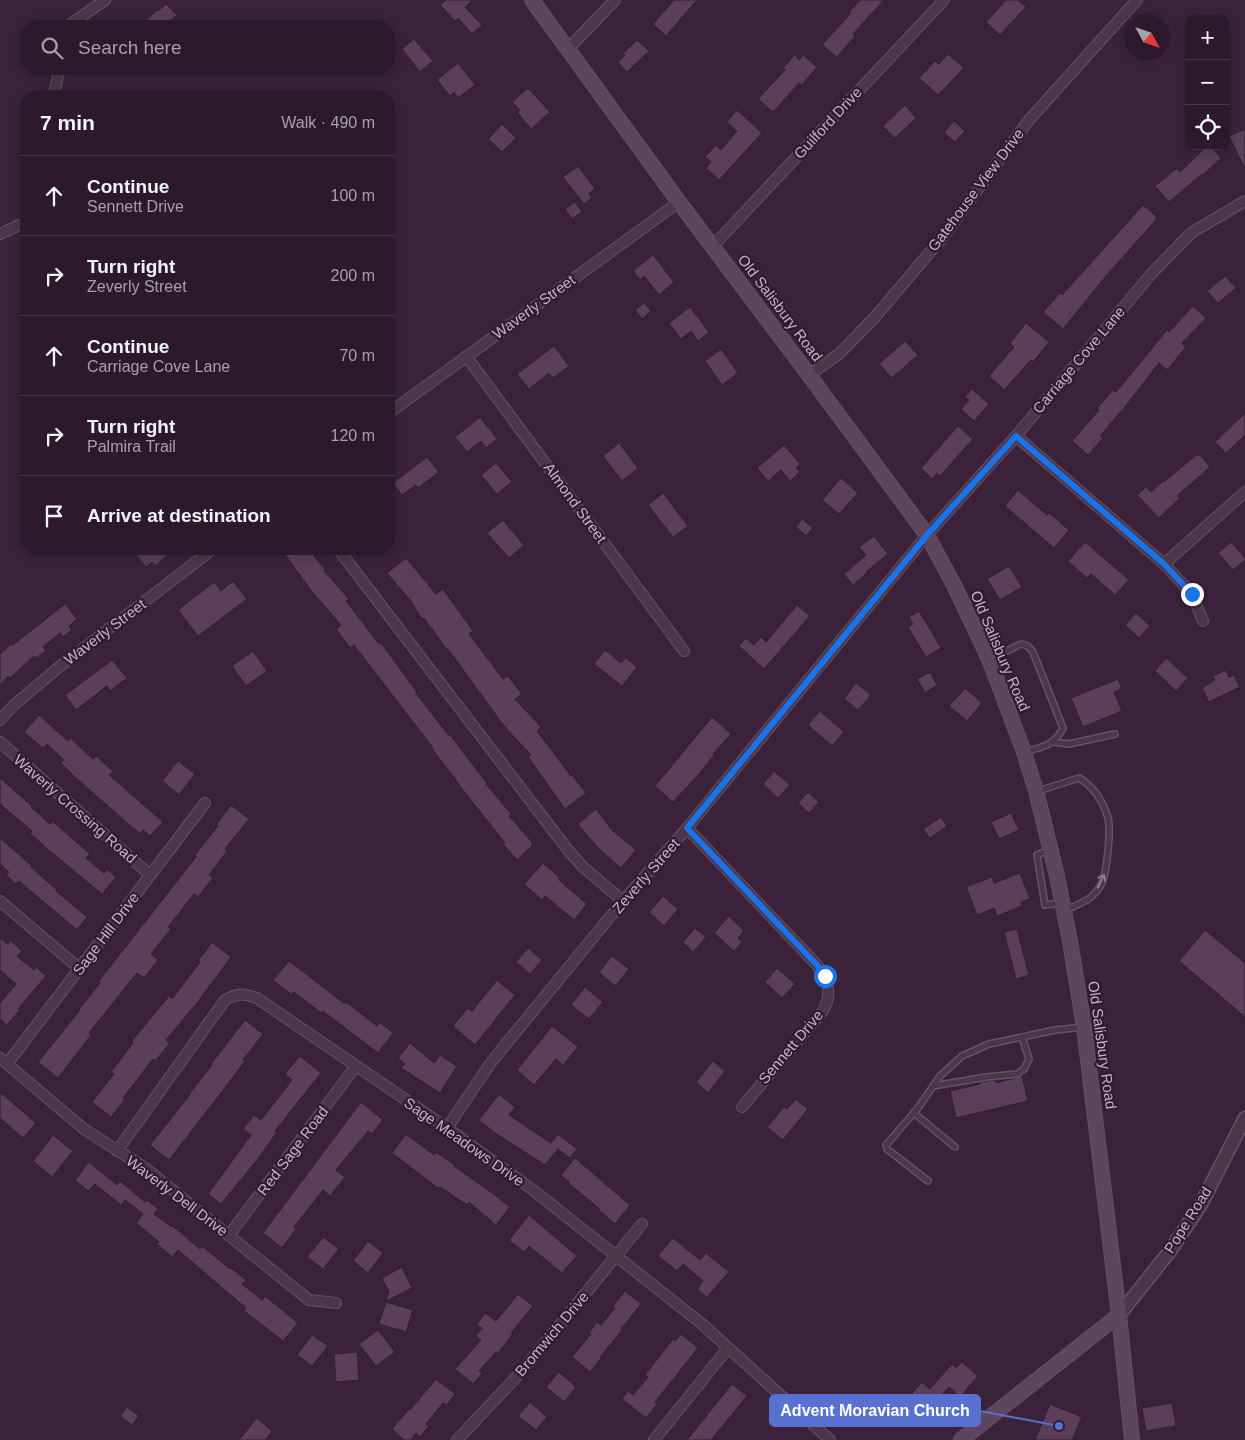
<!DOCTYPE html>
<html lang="en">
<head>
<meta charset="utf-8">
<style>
	body { margin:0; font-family:Arial,sans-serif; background:#382738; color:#f1f3f6 }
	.controls { position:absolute; right:15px; top:15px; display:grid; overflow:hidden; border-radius:10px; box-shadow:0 2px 12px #0003 }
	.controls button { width:45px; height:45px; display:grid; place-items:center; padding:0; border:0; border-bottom:1px solid #483848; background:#2c1a2c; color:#f1f3f6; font:25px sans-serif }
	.compass { position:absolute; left:1125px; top:15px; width:45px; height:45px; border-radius:50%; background:#2c1a2c; box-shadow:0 2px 12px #0003; rotate:130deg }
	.stop { position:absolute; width:15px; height:15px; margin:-11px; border:4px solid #1a73e8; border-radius:50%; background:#fff }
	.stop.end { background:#1a73e8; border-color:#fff; box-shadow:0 1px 5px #0008 }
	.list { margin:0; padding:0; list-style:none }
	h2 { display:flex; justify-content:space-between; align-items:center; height:65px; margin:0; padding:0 20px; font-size:21px }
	h2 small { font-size:16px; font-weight:400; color:#a6a1a9 }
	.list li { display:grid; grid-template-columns:32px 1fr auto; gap:15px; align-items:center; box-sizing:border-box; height:80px; padding:0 20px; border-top:1px solid #483848 }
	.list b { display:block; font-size:19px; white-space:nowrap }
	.list p { margin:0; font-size:16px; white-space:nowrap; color:#a6a1a9 }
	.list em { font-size:16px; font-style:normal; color:#a6a1a9 }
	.icon { flex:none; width:28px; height:28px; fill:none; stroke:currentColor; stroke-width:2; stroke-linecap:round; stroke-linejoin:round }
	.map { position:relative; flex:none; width:1245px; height:1440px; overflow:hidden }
	.search { position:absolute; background:#2c1a2c; box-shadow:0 2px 12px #0003; left:20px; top:20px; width:375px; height:55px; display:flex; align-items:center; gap:12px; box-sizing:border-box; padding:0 18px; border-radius:20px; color:#a6a1a9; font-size:19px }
	.panel { position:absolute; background:#2c1a2c; box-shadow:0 2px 12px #0003; left:20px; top:90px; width:375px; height:465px; border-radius:20px }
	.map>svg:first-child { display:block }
	.building { fill:#5b3e59; stroke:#321d31 }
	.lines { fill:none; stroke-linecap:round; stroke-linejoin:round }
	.service-casing { stroke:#665165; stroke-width:8 }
	.minor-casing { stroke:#665165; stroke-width:12 }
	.tertiary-casing { stroke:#665165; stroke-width:15 }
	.secondary-casing { stroke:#665165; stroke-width:16 }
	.service { stroke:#4b364a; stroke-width:5 }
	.minor { stroke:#4b364a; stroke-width:10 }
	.tertiary { stroke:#4b364a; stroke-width:12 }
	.secondary { stroke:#5e445c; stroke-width:14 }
	.oneway { stroke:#8f7a8e }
	.route { stroke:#1a73e8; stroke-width:6 }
	.labels { text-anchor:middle; stroke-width:4.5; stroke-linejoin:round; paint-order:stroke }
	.street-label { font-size:15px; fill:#c7b1c5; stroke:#301b2f }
	.leader { fill:none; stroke:#5871d1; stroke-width:2 }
	.callout-dot { fill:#5871d1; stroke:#301b2f; stroke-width:2 }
	.callout { fill:#5871d1; stroke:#5871d1; stroke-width:2 }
	.callout-label { font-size:16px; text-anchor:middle; font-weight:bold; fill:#fff }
</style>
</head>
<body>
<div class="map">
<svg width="1245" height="1440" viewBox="0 0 1245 1440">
	<rect width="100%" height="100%" fill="#3b223a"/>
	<g class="building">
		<polygon points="446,0 472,0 465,7 482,25 472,34 458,18 455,21 440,5"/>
		<polygon points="674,0 697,0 666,36 653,24"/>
		<polygon points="860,0 884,0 853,34 855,36 837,57 822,45 851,13 849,12"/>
		<polygon points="1006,0 1018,0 1026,7 1000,35 986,22"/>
		<polygon points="166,4 177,15 165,26 140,26 157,10 158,11"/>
		<polygon points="414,39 433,61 420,72 402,49"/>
		<polygon points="637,40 649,51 627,72 618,62 625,55 623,53"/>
		<polygon points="948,54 964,68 938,95 919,78 935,61 939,64"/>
		<polygon points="795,55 799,60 803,55 817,67 802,85 799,83 773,112 758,99 785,70 783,68"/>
		<polygon points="458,63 475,85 458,98 454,92 450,96 437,80"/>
		<polygon points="528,88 550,112 531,129 517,112 520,110 512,102"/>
		<polygon points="905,105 916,118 895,138 883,126"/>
		<polygon points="737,110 762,133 719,180 706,168 711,162 705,157 716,145 721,150 737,131 727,122"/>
		<polygon points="954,121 965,131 955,142 944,133"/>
		<polygon points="502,124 516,138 502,152 488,139"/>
		<polygon points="1245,129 1245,169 1229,136"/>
		<polygon points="1207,146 1210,146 1221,158 1203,175 1202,174 1169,202 1155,186 1177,168 1180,172"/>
		<polygon points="578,166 595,189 589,193 592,198 584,204 563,177"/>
		<polygon points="575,202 582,212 572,219 565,209"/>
		<polygon points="1143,205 1156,216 1156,220 1106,276 1063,329 1043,312 1060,293 1062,295"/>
		<polygon points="653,255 674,282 659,295 644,276 640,280 633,271"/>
		<polygon points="1225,276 1236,288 1218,303 1207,291"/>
		<polygon points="644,303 651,311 642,319 635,310"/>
		<polygon points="1193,306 1206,318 1182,343 1186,347 1167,370 1159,363 1128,403 1100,436 1103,438 1088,455 1072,441 1099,410 1097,408 1113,390 1116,392 1167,330 1169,332"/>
		<polygon points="690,307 709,332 698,341 691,331 681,339 669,323"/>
		<polygon points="1026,323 1049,342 1033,362 1031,360 1004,390 989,376 1014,347 1010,343"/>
		<polygon points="905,341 918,355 892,378 879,364"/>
		<polygon points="554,346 569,366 553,378 549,373 529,389 517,374"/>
		<polygon points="721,349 738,373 722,385 705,361"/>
		<polygon points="972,389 989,404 974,421 961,409 969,400 965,397"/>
		<polygon points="1245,413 1245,435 1226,453 1215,442"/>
		<polygon points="480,417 497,439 486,448 481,441 467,452 455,437"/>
		<polygon points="958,426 973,439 940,476 937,473 932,479 921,468"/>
		<polygon points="619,443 638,468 622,481 603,456"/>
		<polygon points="784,445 800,464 796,468 800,472 790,481 781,470 768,481 757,468"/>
		<polygon points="1196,455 1200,455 1210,467 1177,496 1180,498 1159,518 1137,495 1146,487 1151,492 1163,481 1164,482"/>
		<polygon points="427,457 439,472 418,488 416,485 402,495 393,483"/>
		<polygon points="496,463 512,482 497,494 481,475"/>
		<polygon points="841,478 858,493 839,514 822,500"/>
		<polygon points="1018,490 1047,515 1049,513 1069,530 1054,548 1005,506"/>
		<polygon points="663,493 688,526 673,537 648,505"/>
		<polygon points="802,519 813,528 806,536 796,527"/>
		<polygon points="503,520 524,545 509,558 487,533"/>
		<polygon points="874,536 888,554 866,572 867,573 853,585 844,574 866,555 859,547"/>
		<polygon points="1085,542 1129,580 1115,595 1091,574 1087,578 1068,561"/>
		<polygon points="1231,542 1245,558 1245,560 1233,570 1218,553"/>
		<polygon points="132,549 162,549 167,556 155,566 152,562 146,567"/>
		<polygon points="281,549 309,549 325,570 324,571 349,599 346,601 379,644 381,643 417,692 416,693 449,736 450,735 487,783 486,784 511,814 509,816 532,842 532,846 517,860 503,844 505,843 456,781 456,780 432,749 433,748 354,645 350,648 336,629 341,625 310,589"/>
		<polygon points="406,558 436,594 443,589 473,631 469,634 503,679 508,676 522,694 515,699 541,727 537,731 571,776 572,775 586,793 565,809 528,757 531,755 504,726 448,649 447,650 424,618 422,619 410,600 387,573"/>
		<polygon points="1009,566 1022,587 1000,600 987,579"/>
		<polygon points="233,581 247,599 198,636 178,610 214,582 221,591"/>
		<polygon points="65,604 77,619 69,626 72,630 63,637 60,633 43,647 46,651 36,658 34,656 10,678 8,676 0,685 0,654 11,644 13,645"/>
		<polygon points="797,605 810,616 764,669 739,646 746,638 754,645 761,637 766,642"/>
		<polygon points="919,611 941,648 926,657 908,627 913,624 909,617"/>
		<polygon points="1136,613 1150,626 1139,638 1125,625"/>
		<polygon points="605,650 621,663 626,658 637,667 622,686 594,664"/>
		<polygon points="253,651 267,671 246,686 232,666"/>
		<polygon points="1166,658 1188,678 1176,691 1155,671"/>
		<polygon points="112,660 127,678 110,691 107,686 76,710 65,695"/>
		<polygon points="1226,670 1229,677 1234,675 1240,687 1209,702 1202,688 1215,680 1213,676"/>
		<polygon points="930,672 937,685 925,693 917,679"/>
		<polygon points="1118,679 1122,689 1114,692 1122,711 1083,727 1071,698"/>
		<polygon points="856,683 871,695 858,710 844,699"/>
		<polygon points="965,688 982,703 967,721 949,706"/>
		<polygon points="820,711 844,732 832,746 808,725"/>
		<polygon points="39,715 68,741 70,738 93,759 96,756 113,771 109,775 163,822 150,836 143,830 140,834 76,778 61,763 64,760 47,744 43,748 24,732"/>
		<polygon points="712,717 731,734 713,754 714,755 699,774 673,802 655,786"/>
		<polygon points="178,761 195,774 179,795 162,781"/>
		<polygon points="774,771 790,785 778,798 763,784"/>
		<polygon points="0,778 32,806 31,807 50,824 52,821 90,854 86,858 104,873 107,869 116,877 102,894 44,846 30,833 32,831 0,804"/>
		<polygon points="808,792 819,802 809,813 798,803"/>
		<polygon points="231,805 249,819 225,849 227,851 209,875 213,878 198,897 194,894 168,927 171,929 151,954 158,960 144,978 137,973 89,1033 91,1035 58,1078 38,1062 80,1010 79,1009 100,983 98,982 196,857 195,855 218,826 216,825"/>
		<polygon points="596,809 612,830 636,850 621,868 597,847 578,824"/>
		<polygon points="1011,813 1019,830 999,839 991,822"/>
		<polygon points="941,817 947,826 930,838 923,829"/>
		<polygon points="0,838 32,866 31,867 57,890 56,891 87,917 77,930 19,881 16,884 6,875 9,872 0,864"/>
		<polygon points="543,863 560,878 559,880 587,904 574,920 545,896 542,900 524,884"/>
		<polygon points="1020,873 1030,899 1021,902 1022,906 997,916 994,908 977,915 966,887 992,877 994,883"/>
		<polygon points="663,896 678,909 664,926 649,912"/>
		<polygon points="729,916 744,931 738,938 742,942 734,951 714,933"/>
		<polygon points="695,928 706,937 693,952 683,942"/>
		<polygon points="1017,929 1029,975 1016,979 1004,932"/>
		<polygon points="1205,930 1245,963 1245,1017 1179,961"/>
		<polygon points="0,938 8,944 11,941 22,951 17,956 34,970 36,967 46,976 18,1009 20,1010 7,1025 0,1019 0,1003 16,984 0,970"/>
		<polygon points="212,942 231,957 197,1003 166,1040 170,1043 155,1061 153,1059 123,1098 125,1099 111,1117 92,1102 114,1074 111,1072 133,1043 131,1042 169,996 172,999 200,962 198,961"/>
		<polygon points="528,948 542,960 530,974 516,962"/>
		<polygon points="612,956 629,969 615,986 599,972"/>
		<polygon points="289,961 345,1004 346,1002 377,1026 380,1022 393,1033 378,1053 323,1011 321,1013 294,992 292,995 273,980"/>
		<polygon points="777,968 795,984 782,998 765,982"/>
		<polygon points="497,980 515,995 475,1045 453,1026 468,1008 472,1011"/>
		<polygon points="585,987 603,1002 589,1019 571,1005"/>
		<polygon points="245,1020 263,1034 243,1060 245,1061 224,1089 169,1160 150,1145 191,1093 190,1093 212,1065 211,1064"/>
		<polygon points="552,1026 578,1047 563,1065 556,1059 534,1085 517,1070"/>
		<polygon points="410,1043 434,1063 440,1055 457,1066 440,1093 401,1068 405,1064 398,1058"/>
		<polygon points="300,1056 321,1073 275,1131 277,1132 257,1160 221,1204 208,1194 251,1135 243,1129 254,1115 261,1120 292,1080 285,1074"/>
		<polygon points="713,1061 725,1071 708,1093 696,1082"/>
		<polygon points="1022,1076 1028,1101 956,1118 950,1091 980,1084 980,1082 995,1080 996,1083"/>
		<polygon points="0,1092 36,1123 23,1138 0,1118"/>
		<polygon points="499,1094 515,1107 509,1115 551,1143 558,1134 577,1149 570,1158 558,1149 545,1165 495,1133 479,1120"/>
		<polygon points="796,1099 808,1109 783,1140 767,1127 784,1107 787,1109"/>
		<polygon points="361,1102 383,1120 372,1134 368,1131 336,1170 345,1177 330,1196 323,1190 294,1227 296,1229 282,1248 263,1233"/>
		<polygon points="406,1134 434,1155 436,1152 455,1165 454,1166 495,1195 510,1207 496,1225 469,1202 467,1205 440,1187 438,1188 392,1153"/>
		<polygon points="53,1135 73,1151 52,1177 33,1161"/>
		<polygon points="575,1158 630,1205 615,1224 599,1210 600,1209 568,1183 569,1182 561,1175"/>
		<polygon points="89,1162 117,1185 120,1181 145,1202 147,1200 158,1209 154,1214 172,1227 173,1226 200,1249 202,1246 230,1269 231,1268 246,1280 242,1284 262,1300 265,1296 298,1323 283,1341 244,1311 246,1308 178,1250 172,1257 157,1244 159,1242 136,1223 143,1214 125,1200 121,1205 95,1184 88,1191 75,1180"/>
		<polygon points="529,1215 577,1256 562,1273 529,1246 524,1252 509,1240"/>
		<polygon points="323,1237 339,1249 323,1269 307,1257"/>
		<polygon points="673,1238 700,1260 706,1253 729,1272 707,1297 697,1289 703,1281 683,1264 677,1271 658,1256"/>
		<polygon points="368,1241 383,1253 368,1273 353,1261"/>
		<polygon points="402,1267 412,1288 386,1301 389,1292 382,1278"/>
		<polygon points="625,1291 641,1304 621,1329 622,1330 600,1357 601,1358 590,1372 572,1357 591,1334 589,1333 597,1322 601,1325 615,1308 613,1306"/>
		<polygon points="518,1294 533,1306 511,1333 513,1334 498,1353 496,1352 479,1371 482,1374 473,1384 455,1369 481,1340 476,1336 482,1328 477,1324 485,1313 496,1321"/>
		<polygon points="386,1302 413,1310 406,1332 379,1324"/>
		<polygon points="378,1330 395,1352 376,1366 359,1344"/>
		<polygon points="681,1334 698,1348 655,1402 657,1404 646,1418 622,1399 628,1391 633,1395 648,1377 645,1375 673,1339 675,1341"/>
		<polygon points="312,1335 328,1346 312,1366 297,1355"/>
		<polygon points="357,1352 359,1380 336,1382 334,1354"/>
		<polygon points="962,1362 978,1376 960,1397 949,1387 928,1409 912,1393 922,1382 930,1389 952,1364 956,1368"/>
		<polygon points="559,1372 576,1387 564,1402 546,1387"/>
		<polygon points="436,1379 455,1394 447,1405 443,1403 426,1424 429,1426 420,1437 416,1433 411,1440 404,1440 392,1429 409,1409 410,1410"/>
		<polygon points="732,1384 747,1396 711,1440 687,1440"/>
		<polygon points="530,1402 547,1417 536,1430 518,1416"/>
		<polygon points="1172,1403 1176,1426 1146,1431 1142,1408"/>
		<polygon points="1050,1404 1082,1417 1072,1440 1035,1440"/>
		<polygon points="127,1407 139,1416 132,1425 120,1416"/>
		<polygon points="257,1418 272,1431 265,1440 239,1440"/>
	</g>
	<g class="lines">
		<defs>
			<g id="service">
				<path d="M990,659l31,-15 7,2 5,6 30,76c-9,18 -20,18 -38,24"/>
				<polyline points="1053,742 1069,744 1115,734"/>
				<path d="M1038,791l41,-13c15,9 24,23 29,40 3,12 -1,50 -5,62 -1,5 -7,12 -11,16 -7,7 -18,10 -27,14"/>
				<polyline points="1049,850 1037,855 1045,905 1061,903"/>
				<polyline points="933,1086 986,1077 1017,1074 1024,1069 1029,1059 1022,1037"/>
				<polyline points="914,1113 955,1147"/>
				<polyline points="928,1181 887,1149 886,1145 918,1108 940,1076 962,1056 989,1044 1055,1030 1083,1027"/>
			</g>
			<g id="minor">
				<polyline points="68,26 105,0"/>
				<polyline points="568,49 615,0"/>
				<polyline points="53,96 60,69"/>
				<polyline points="0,234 26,222"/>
				<polyline points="713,246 944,0"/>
				<polyline points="466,356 684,651"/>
				<polyline points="809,375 839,354 875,317 942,238 1029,120 1137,0"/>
				<polyline points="389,413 679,202"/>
				<polyline points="1016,436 1164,564 1192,594 1203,621"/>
				<polyline points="338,549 568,850 583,867 623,901"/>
				<polyline points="1164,564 1245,492"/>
				<polyline points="0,720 14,705 59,667 213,549"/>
				<polyline points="0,742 150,875"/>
				<path d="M687,828l130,137c11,16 16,28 6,46l-81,96"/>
				<polyline points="0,901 80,969"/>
				<polyline points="0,1058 84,1129 145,1168 309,1300 336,1303"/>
				<polyline points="7,1064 205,803"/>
				<polyline points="447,1128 492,1061 623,901 687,828 927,535 1016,436 1152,273 1191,233 1245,201"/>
				<path d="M117,1151l108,-151c14,-7 17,-7 32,-2l190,130 86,62 169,134 128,116"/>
				<polyline points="229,1235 356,1066"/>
				<polyline points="457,1440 522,1371 642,1224"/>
				<polyline points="654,1440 728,1348"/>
			</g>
			<polyline id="tertiary" points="1119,1315 1170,1251 1200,1206 1245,1118"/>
			<g id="secondary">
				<polyline points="532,0 679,202 809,375 927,535 955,587 989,659 1024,752 1036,791 1057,876 1070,941 1084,1027 1119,1315 1132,1440"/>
				<polyline points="961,1440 1119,1315"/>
			</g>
		</defs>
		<use href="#service" class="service-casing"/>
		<use href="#minor" class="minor-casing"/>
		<use href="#tertiary" class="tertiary-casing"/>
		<use href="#secondary" class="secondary-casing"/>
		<use href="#service" class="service"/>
		<use href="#minor" class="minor"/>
		<use href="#tertiary" class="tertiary"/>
		<use href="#secondary" class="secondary"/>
	</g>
	<defs><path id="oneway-shaft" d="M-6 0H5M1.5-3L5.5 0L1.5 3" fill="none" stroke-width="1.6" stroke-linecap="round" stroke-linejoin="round" transform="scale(1.25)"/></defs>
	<use class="oneway" href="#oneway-shaft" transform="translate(1101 881) rotate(-65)"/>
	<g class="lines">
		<polyline class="route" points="825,976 817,965 687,828 927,535 1016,436 1164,564 1192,594"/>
	</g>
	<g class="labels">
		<g class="street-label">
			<text transform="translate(828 123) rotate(-47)" y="5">Guilford Drive</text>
			<text transform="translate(976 190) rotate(-53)" y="5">Gatehouse View Drive</text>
			<text transform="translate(534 307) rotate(-36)" y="5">Waverly Street</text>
			<text transform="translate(780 308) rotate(53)" y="5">Old Salisbury Road</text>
			<text transform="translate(1079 360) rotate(-50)" y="5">Carriage Cove Lane</text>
			<text transform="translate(575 503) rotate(54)" y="5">Almond Street</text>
			<text transform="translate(105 632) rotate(-37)" y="5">Waverly Street</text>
			<text transform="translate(1000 651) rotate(67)" y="5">Old Salisbury Road</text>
			<text transform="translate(75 809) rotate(41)" y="5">Waverly Crossing Road</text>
			<text transform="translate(646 876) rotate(-49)" y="5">Zeverly Street</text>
			<text transform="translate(106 934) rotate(-53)" y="5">Sage Hill Drive</text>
			<text transform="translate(1102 1045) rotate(82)" y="5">Old Salisbury Road</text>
			<text transform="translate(791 1047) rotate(-50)" y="5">Sennett Drive</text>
			<text transform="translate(464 1142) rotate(35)" y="5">Sage Meadows Drive</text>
			<text transform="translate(293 1151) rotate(-53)" y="5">Red Sage Road</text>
			<text transform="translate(177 1196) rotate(37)" y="5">Waverly Dell Drive</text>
			<text transform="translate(1188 1220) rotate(-58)" y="5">Pope Road</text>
			<text transform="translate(552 1334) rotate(-50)" y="5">Bromwich Drive</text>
		</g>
	</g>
	<path class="leader" d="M1059 1426L980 1411"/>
	<circle class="callout-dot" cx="1059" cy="1426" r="5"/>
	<rect class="callout" x="770" y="1395" width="210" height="31" rx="5"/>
	<g class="callout-label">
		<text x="875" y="1416">Advent Moravian Church</text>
	</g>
</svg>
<div class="controls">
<button>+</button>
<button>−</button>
<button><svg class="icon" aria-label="locate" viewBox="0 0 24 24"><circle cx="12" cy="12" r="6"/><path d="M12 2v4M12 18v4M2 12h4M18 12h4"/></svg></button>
</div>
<svg class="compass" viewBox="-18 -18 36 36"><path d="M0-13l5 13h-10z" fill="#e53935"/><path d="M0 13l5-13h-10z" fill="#a6a1a9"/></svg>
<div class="stop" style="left:825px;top:976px"></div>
<div class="stop end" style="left:1192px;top:594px"></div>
<div class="search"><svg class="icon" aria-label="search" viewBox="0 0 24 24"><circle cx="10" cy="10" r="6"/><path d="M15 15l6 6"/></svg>Search here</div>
<section class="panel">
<h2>7 min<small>Walk · 490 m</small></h2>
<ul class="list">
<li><svg class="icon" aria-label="ahead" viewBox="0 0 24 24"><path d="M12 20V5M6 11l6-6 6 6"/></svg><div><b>Continue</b><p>Sennett Drive</p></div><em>100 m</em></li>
<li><svg class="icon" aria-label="right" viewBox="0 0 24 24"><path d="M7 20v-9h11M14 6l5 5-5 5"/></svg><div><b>Turn right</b><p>Zeverly Street</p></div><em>200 m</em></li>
<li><svg class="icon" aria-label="ahead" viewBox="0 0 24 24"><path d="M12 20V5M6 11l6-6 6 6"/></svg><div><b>Continue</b><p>Carriage Cove Lane</p></div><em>70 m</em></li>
<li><svg class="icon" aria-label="right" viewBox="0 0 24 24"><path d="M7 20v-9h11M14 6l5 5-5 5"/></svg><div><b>Turn right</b><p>Palmira Trail</p></div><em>120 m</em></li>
<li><svg class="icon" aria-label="arrive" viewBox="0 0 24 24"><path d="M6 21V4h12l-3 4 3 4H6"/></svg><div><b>Arrive at destination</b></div></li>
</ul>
</section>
</div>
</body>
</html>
